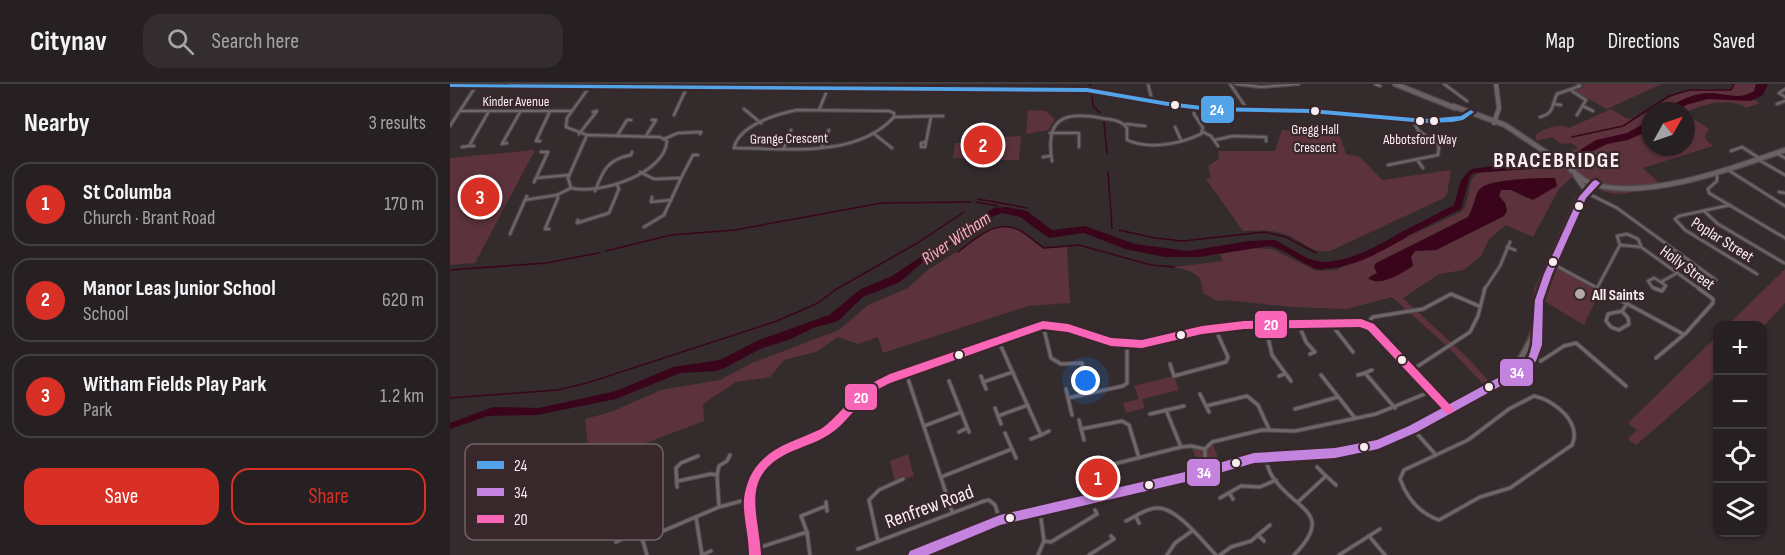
<!DOCTYPE html>
<html lang="en">
<head>
<meta charset="utf-8">
<style>
	body { margin:0; font-family:"Sofia Sans Condensed",sans-serif; background:#332d2f; color:#f1f3f6 }
	.controls { position:absolute; right:18px; bottom:18px; display:grid; overflow:hidden; border-radius:12px; box-shadow:0 2px 4px #0004 }
	.controls button { width:54px; height:54px; display:grid; place-items:center; padding:0; border:0; border-bottom:2px solid #433e40; background:#272022; color:#f1f3f6; font:30px sans-serif }
	.compass { position:absolute; left:1191px; top:18px; width:54px; height:54px; border-radius:50%; background:#272022; box-shadow:0 2px 4px #0004; rotate:50deg }
	.you { position:absolute; left:636px; top:297px; width:21px; height:21px; margin:-15px; border:4px solid #fff; border-radius:50%; background:#1a73e8; box-shadow:0 0 0 9px #1a73e833 }
	.badge { display:grid; place-items:center; width:39px; height:39px; border-radius:50%; background:#d93025; color:#fff; font-size:20px; font-weight:700 }
	.pin { position:absolute; translate:-50% -50%; border:3px solid #fff; box-shadow:0 2px 6px #0006 }
	.list { margin:0; padding:0; list-style:none }
	h2 { display:flex; justify-content:space-between; align-items:center; height:78px; margin:0; padding:0 24px; font-size:26px }
	h2 small { font-size:20px; font-weight:400; color:#a4a3a5 }
	.list li { display:grid; grid-template-columns:39px 1fr auto; gap:18px; align-items:center; box-sizing:border-box; height:84px; margin:0 12px 12px; padding:0 12px; border:2px solid #433e40; border-radius:18px }
	.list b { display:block; font-size:22px; white-space:nowrap }
	.list p { margin:0; font-size:20px; white-space:nowrap; color:#a4a3a5 }
	.list em { font-size:20px; font-style:normal; color:#a4a3a5 }
	.actions { display:flex; gap:12px; padding:18px 24px }
	.actions a { flex:1; padding:14px 0; border:2px solid #d93025; border-radius:18px; text-align:center; font-size:21px; color:#d93025 }
	.actions .main { background:#d93025; color:#fff }
	.icon { flex:none; width:33px; height:33px; fill:none; stroke:currentColor; stroke-width:2; stroke-linecap:round; stroke-linejoin:round }
	.map { position:relative; flex:none; width:1335px; height:471px; overflow:hidden }
	header { display:flex; align-items:center; gap:36px; box-sizing:border-box; height:84px; padding:0 30px; background:#272022; border-bottom:2px solid #433e40 }
	header strong { font-size:28px }
	nav { display:flex; gap:33px; margin-inline-start:auto; font-size:21px }
	.search { width:420px; height:54px; background:#332d2f; display:flex; align-items:center; gap:15px; box-sizing:border-box; padding:0 21px; border-radius:18px; color:#a4a3a5; font-size:22px }
	main { display:flex }
	aside { flex:1; background:#272022 }
	.map>svg:first-child { display:block }
	.green { fill:#5c333d; fill-rule:evenodd }
	.water { fill:#3a051a }
	.lines { fill:none; stroke-linecap:round; stroke-linejoin:round }
	.stream { stroke:#3a051a; stroke-width:1.5 }
	.river { stroke:#3a051a; stroke-width:7 }
	.street-far1-casing { stroke:#50484a; stroke-width:4.5 }
	.street-casing { stroke:#50484a; stroke-width:5 }
	.secondary-far1-casing { stroke:#50484a; stroke-width:6 }
	.secondary-casing { stroke:#50484a; stroke-width:8 }
	.primary-casing { stroke:#50484a; stroke-width:7 }
	.street-far1 { stroke:#6e6668; stroke-width:2 }
	.street { stroke:#6e6668; stroke-width:3 }
	.secondary-far1 { stroke:#6d6365; stroke-width:4 }
	.secondary { stroke:#6d6365; stroke-width:5 }
	.primary { stroke:#6b6063; stroke-width:4.5 }
	.bus-1-casing { stroke:#38272b; stroke-width:5 }
	.bus-2-casing { stroke:#38272b; stroke-width:5 }
	.bus-3-casing { stroke:#38272b; stroke-width:5 }
	.bus-1 { fill:#53a3e8; fill-rule:evenodd }
	.bus-2 { fill:#c483df; fill-rule:evenodd }
	.bus-3 { fill:#fa66b7; fill-rule:evenodd }
	.bus-dot { fill:#f9edf0; stroke:#38272b; stroke-width:2 }
	.poi-dot { fill:#b4a9ac; stroke:#38272b; stroke-width:2 }
	.labels { text-anchor:middle; stroke-width:4.5; stroke-linejoin:round; paint-order:stroke }
	.far-street-label { font-size:14px; fill:#f9edf0; stroke:#38272b }
	.bus-label { font-size:14px; fill:#f9edf0; stroke:#38272b }
	.street-label { font-size:16px; fill:#f9edf0; stroke:#38272b }
	.poi-label { font-size:16px; font-weight:bold; fill:#f9edf0; stroke:#38272b; text-anchor:start }
	.water-label { font-size:18px; font-style:italic; fill:#feadc1; stroke:#38272b }
	.near-street-label { font-size:20px; fill:#f9edf0; stroke:#38272b }
	.district-label { font-size:22px; font-weight:bold; letter-spacing:1.5px; fill:#f9edf0; stroke:#38272b }
	.key { fill:#38272b; stroke:#726266; stroke-width:1.5 }
	.key-label { font-size:16px; fill:#f9edf0 }
	.line-badge { stroke:#38272b; stroke-width:2 }
	.badge-label { font-size:16px; text-anchor:middle; font-weight:bold; fill:#fff }
</style>
</head>
<body>
<header>
<strong>Citynav</strong>
<div class="search"><svg class="icon" aria-label="search" viewBox="0 0 24 24"><circle cx="10" cy="10" r="6"/><path d="M15 15l6 6"/></svg>Search here</div>
<nav><a>Map</a><a>Directions</a><a>Saved</a></nav>
</header>
<main>
<aside>
<h2>Nearby<small>3 results</small></h2>
<ul class="list">
<li><span class="badge">1</span><div><b>St Columba</b><p>Church · Brant Road</p></div><em>170 m</em></li>
<li><span class="badge">2</span><div><b>Manor Leas Junior School</b><p>School</p></div><em>620 m</em></li>
<li><span class="badge">3</span><div><b>Witham Fields Play Park</b><p>Park</p></div><em>1.2 km</em></li>
</ul>
<div class="actions"><a class="main">Save</a><a>Share</a></div>
</aside>
<div class="map">
<svg width="1335" height="471" viewBox="0 0 1335 471">
	<rect width="100%" height="100%" fill="#342b2d"/>
	<g class="green">
		<polygon points="1130,0 1212,0 1157,25 1124,7 1134,3"/>
		<path d="M1284,0h28l-11,14 9,5 -14,5c-15,-11 -45,-4 -60,5v-2h-36v36h36v-33l23,15 -4,7 2,5 6,5 -70,22 17,16c-19,7 -42,15 -62,5 -9,-5 -15,-10 -26,-12l-13,12 -26,48 -27,-12 -17,14 -8,17 -17,14 -25,4 -36,24 68,63 21,24 -5,3 -39,-41 -56,-50 -46,12 -54,-2 -67,-7 -8,1 -14,-8 -3,-15 -10,-7 -16,-4 49,-6 -3,-7 32,-6 20,1 45,22 19,-1 125,-58c12,-12 3,-32 19,-40l85,-5 -8,-11 21,-8 -7,-5 -10,1 -9,-7 -16,4v-6c9,-7 22,-12 33,-7l42,-19 15,9 8,1c41,-25 47,-33 97,-29zM1103,94l3,5 -30,15 -15,-8h-10l-2,6 6,7 2,8 -3,5 -68,34 -21,1 -4,6 2,7 -26,15 -12,2 -5,-5 7,-3 -3,-8 94,-48 11,-27 11,-7 36,-3 -3,5 11,4 3,-5 -8,-4z"/>
		<polygon points="578,26 596,27 605,35 598,46 576,50"/>
		<path d="M832,46l57,4 7,20 14,3 22,23 69,-10 -4,24 -3,4 -114,53c-20,3 -30,-13 -48,-18 -12,-3 -27,-3 -39,-2l-37,-52 5,-1 -3,-12 11,-7 -1,-8h57z"/>
		<polygon points="571,52 569,76 546,76 549,53"/>
		<polygon points="520,58 519,72 521,65 545,66 543,75 503,74 505,59"/>
		<polygon points="85,66 25,179 0,181 0,74"/>
		<path d="M1126,112l6,4 -34,74 -12,58 -19,33c2,-13 9,-23 13,-36 4,-14 1,-28 5,-42z"/>
		<polygon points="553,142 568,145 594,164 617,163 620,219 578,222 433,269 428,253 408,260 388,253 366,268 334,276 320,293 286,298 253,320 254,337 140,380 135,335 161,328 211,306 270,296 302,279 389,246 418,221 458,204 478,186 545,143"/>
		<polygon points="1105,182 1159,212 1146,216 1134,241 1094,217"/>
		<polygon points="1335,185 1335,219 1313,243 1278,241"/>
		<polygon points="1267,252 1267,291 1186,361 1178,355 1187,346 1178,339"/>
		<polygon points="724,292 729,306 692,315 695,324 676,329 673,319 689,315 684,302"/>
		<polygon points="762,358 771,382 753,389 763,406 752,396 748,390 752,389 741,362 755,365"/>
		<polygon points="458,370 464,392 445,398 440,377"/>
	</g>
	<g class="water">
		<path d="M1306,0h12l-5,11 -12,6 -43,-2 -22,6 -7,6h-15c14,-11 30,-18 48,-18 15,1 29,7 42,-2z"/>
		<polygon points="1200,36 1200,46 1178,56 1157,60 1119,79 1110,73 1127,68 1146,56 1177,49"/>
		<polygon points="1100,75 1109,83 1024,89 1020,92 1011,125 949,156 944,152 1004,121 1011,96 1021,85"/>
		<path d="M1105,94l2,8 -24,14 -22,-10h-10l-2,6 6,7 2,8 -3,5 -68,34 -21,1 -4,6 2,9c-12,7 -33,22 -45,12l9,-5 -3,-6 2,-4 92,-46c6,-8 6,-20 11,-27 9,-12 62,-12 76,-12z"/>
		<path d="M557,123l20,4 25,19 33,-4 50,18 53,7 61,-10 26,-1 32,18 17,5 -1,7c-20,-3 -34,-20 -54,-24l-70,11h-34l-40,-8 -41,-16 -35,5 -29,-21 -18,-4 -8,3 -71,46 -23,20 -37,15 -25,24 -25,7 -22,11 -31,10 -35,19 -9,3 -36,2 -64,26 -79,16 -49,1 -38,13v-6l43,-16 46,1 77,-17 57,-24 47,-7 39,-20 70,-25 32,-26 31,-13 102,-68z"/>
	</g>
	<g class="lines">
		<g class="stream">
			<polyline points="640,0 640,3"/>
			<polyline points="642,10 643,22 650,29"/>
			<polyline points="654,38 657,69"/>
			<polyline points="1122,53 1173,42 1219,12 1240,6 1281,6 1284,0"/>
			<polyline points="658,88 662,145"/>
			<polyline points="528,115 577,124"/>
			<polyline points="526,118 548,122"/>
			<polyline points="669,146 705,154 733,157 814,148 836,153 866,169"/>
			<polyline points="156,167 221,151 285,146 432,119 521,118"/>
			<path d="M508,168c16,-12 37,-33 59,-23 10,4 17,13 27,19l35,-3 72,20 23,2"/>
			<polyline points="0,186 96,179 149,169"/>
			<polyline points="0,314 107,306 137,299 327,237 368,219 385,206 469,158 514,128"/>
		</g>
		<path class="river" d="M865,181c32,3 62,-15 89,-30"/>
		<defs>
			<g id="street-far1">
				<polyline points="698,0 702,16"/>
				<polyline points="780,0 797,25"/>
				<polyline points="786,0 811,3 849,0"/>
				<polyline points="925,0 930,2"/>
				<polyline points="994,0 1017,17"/>
				<polyline points="1335,5 1329,9 1335,13"/>
				<polyline points="1122,7 1136,16 1127,31"/>
				<polyline points="1104,20 1111,21"/>
				<polyline points="1327,20 1335,17"/>
				<polyline points="1133,22 1143,27"/>
				<polyline points="294,25 311,39"/>
				<path d="M347,26l92,1 5,2v4c-38,42 -108,31 -160,31 5,-23 43,-34 63,-38z"/>
				<polyline points="369,26 378,4"/>
				<polyline points="11,27 121,27"/>
				<polyline points="224,31 237,3"/>
				<polyline points="444,33 493,32"/>
				<path d="M1090,33c15,-4 11,-11 17,-23l23,-8 -2,-2"/>
				<polyline points="676,40 695,42"/>
				<polyline points="0,42 26,2"/>
				<polyline points="725,43 731,56"/>
				<polyline points="753,48 761,52 768,62"/>
				<polyline points="423,49 442,64"/>
				<polyline points="600,49 629,49 629,63"/>
				<polyline points="129,50 147,27 143,28"/>
				<path d="M137,51l73,2 7,4c-2,33 -68,54 -96,47l-3,-10z"/>
				<polyline points="137,51 116,43 117,34 140,2"/>
				<polyline points="167,52 177,36 181,36"/>
				<polyline points="196,52 206,36 202,36"/>
				<polyline points="214,55 228,49 251,48 250,50"/>
				<polyline points="765,56 783,52 816,53 816,57"/>
				<polyline points="90,57 86,57 100,27"/>
				<polyline points="476,58 471,59 471,63 475,63 481,33"/>
				<polyline points="57,59 52,60 70,28"/>
				<polyline points="24,62 19,62 39,27"/>
				<polyline points="12,63 19,62"/>
				<polyline points="334,64 341,46"/>
				<polyline points="371,64 379,46"/>
				<polyline points="1281,67 1292,63 1309,74"/>
				<polyline points="1328,70 1335,74"/>
				<polyline points="593,73 600,72"/>
				<polyline points="1309,76 1335,91"/>
				<path d="M602,77c-7,-42 11,-50 49,-43 10,2 19,1 26,10v12c22,10 53,4 74,-6l2,-6 -9,-14v-6"/>
				<polyline points="968,77 973,84"/>
				<polyline points="938,81 988,71 989,62 968,46 963,36"/>
				<polyline points="1278,86 1335,122"/>
				<polyline points="190,88 204,95 231,94 214,131 194,143"/>
				<polyline points="1267,90 1267,97 1258,105 1259,109 1335,154"/>
				<polyline points="86,94 98,68 91,68"/>
				<polyline points="231,94 243,71 248,71"/>
				<polyline points="84,98 86,94 119,91"/>
				<path d="M145,107c8,-21 13,-32 36,-36l1,-3"/>
				<polyline points="1329,108 1335,109"/>
				<polyline points="1137,109 1167,124 1266,196"/>
				<polyline points="77,112 75,116 107,111"/>
				<polyline points="202,113 201,118 221,116"/>
				<polyline points="1280,121 1229,132 1225,135 1235,146 1307,190"/>
				<polyline points="1254,127 1268,140 1334,179"/>
				<polyline points="128,136 127,139 159,129 169,105 167,101"/>
				<polyline points="99,145 95,145 108,114 107,111 121,104"/>
				<polyline points="60,150 75,116"/>
				<polyline points="1170,161 1167,152 1177,150 1188,155 1191,162"/>
				<polyline points="1057,163 1065,166"/>
				<polyline points="1103,180 1151,206"/>
				<polyline points="1211,198 1216,202 1213,206"/>
				<polyline points="1211,198 1227,189"/>
				<polyline points="1147,204 1170,161 1191,163 1251,206"/>
				<polyline points="1034,206 1050,182 1060,158"/>
				<polyline points="1209,206 1203,204 1198,197 1204,194 1211,198"/>
			</g>
			<g id="street">
				<polyline points="1148,204 1233,250"/>
				<polyline points="1204,204 1212,207 1214,204"/>
				<polygon points="1172,227 1178,234 1179,240 1169,246 1161,243 1156,237 1158,230"/>
				<polyline points="1172,227 1177,220"/>
				<polyline points="884,239 885,245 903,268"/>
				<polyline points="815,240 822,271 841,297"/>
				<polyline points="916,240 923,233 973,225 1001,210 1029,222"/>
				<polyline points="593,241 601,274 611,280 632,279 633,284"/>
				<polyline points="849,241 856,258 865,268 860,270"/>
				<polyline points="549,258 591,351 599,347"/>
				<polyline points="1083,274 1091,277 1114,262 1126,259 1176,302"/>
				<polyline points="1206,274 1236,249 1263,219 1263,215 1248,204"/>
				<polyline points="720,280 724,292 776,278 778,273 765,244"/>
				<polyline points="922,286 915,289 945,324"/>
				<polyline points="962,286 1020,248 1028,232 1035,204"/>
				<polyline points="456,289 502,427"/>
				<polyline points="871,291 905,334"/>
				<polyline points="908,291 915,289"/>
				<polyline points="531,292 536,305"/>
				<polyline points="829,292 835,290"/>
				<polyline points="499,297 519,348"/>
				<polyline points="533,298 563,288"/>
				<polyline points="616,305 618,314 673,302 677,299 677,260"/>
				<polyline points="750,310 759,328"/>
				<path d="M1084,312c20,4 48,26 38,49l-62,43 -30,9 -41,23c-20,-7 -32,-22 -39,-41l4,-9 64,-30 41,-31z"/>
				<polyline points="618,314 622,331"/>
				<polyline points="756,322 797,312 808,321 819,345"/>
				<polyline points="545,324 551,340"/>
				<polyline points="845,325 888,313"/>
				<polyline points="716,326 731,363"/>
				<polyline points="700,330 734,322"/>
				<polyline points="548,332 578,321"/>
				<polyline points="629,336 634,356"/>
				<polyline points="474,342 511,328"/>
				<polyline points="631,345 672,337 679,341 689,374"/>
				<polyline points="963,345 986,371"/>
				<polyline points="509,348 517,344"/>
				<polyline points="555,349 566,374"/>
				<polyline points="581,355 591,351"/>
				<polyline points="755,365 755,373 761,386"/>
				<path d="M815,374c2,6 4,13 7,18 21,34 65,35 22,79"/>
				<polyline points="664,380 731,363 741,362 755,365 762,358 812,346 845,347 926,330 982,307"/>
				<polyline points="867,383 876,392"/>
				<polyline points="267,391 269,382 277,377 280,371"/>
				<polyline points="491,393 562,365"/>
				<polyline points="228,397 261,390 267,391 269,423"/>
				<polyline points="180,398 180,425 188,440 197,471"/>
				<polyline points="227,403 226,384 231,379 248,372"/>
				<polyline points="156,406 180,398 183,394"/>
				<polyline points="779,409 783,415"/>
				<polyline points="770,414 791,402 810,403 826,396"/>
				<polyline points="849,417 876,392 886,401"/>
				<polyline points="376,418 377,427"/>
				<polyline points="246,433 252,471"/>
				<polyline points="686,433 689,439"/>
				<path d="M676,437c9,-4 20,-13 31,-13 20,-1 46,34 59,47"/>
				<polyline points="808,451 814,457"/>
				<polyline points="919,452 935,471"/>
				<polyline points="192,456 269,423 299,415"/>
				<polyline points="428,457 419,416 429,406 453,395"/>
				<polyline points="594,457 601,458 647,430 645,426"/>
				<polyline points="166,458 190,446"/>
				<polyline points="305,465 357,448"/>
				<polyline points="408,465 534,417 539,416 545,421 550,436"/>
				<polyline points="252,471 261,467"/>
				<path d="M305,471c-1,-42 -20,-81 30,-105 15,-8 32,-12 46,-22 20,-15 31,-36 55,-48l157,-55 25,3 43,14 31,2 60,-14 42,-5 117,-2 10,4 77,82"/>
				<polyline points="360,471 357,448 351,432 376,422"/>
				<polyline points="588,471 594,457 590,427"/>
				<polyline points="639,471 664,455 661,452"/>
				<polyline points="717,471 725,459 742,447"/>
				<polyline points="770,471 781,463 801,457 820,441"/>
				<polyline points="889,471 930,445"/>
			</g>
			<g id="secondary-far1">
				<polyline points="0,1 637,6 760,25 861,27 975,37 1013,34 1021,28"/>
				<polyline points="1044,39 1049,24 1046,0"/>
				<polyline points="1092,206 1133,113 1146,99"/>
			</g>
			<g id="secondary">
				<polyline points="1053,292 1067,281 1085,249"/>
				<path d="M464,471l86,-35 198,-46 56,-16 81,-5 43,-9 35,-15 110,-60c23,-26 10,-50 20,-81"/>
			</g>
			<g id="primary">
				<polyline points="945,0 1005,24"/>
				<polyline points="1003,22 1055,41 1124,87"/>
				<path d="M1121,86c6,4 12,11 19,13 53,19 144,-15 195,-33"/>
				<polyline points="1126,92 1135,105"/>
			</g>
		</defs>
		<use href="#street-far1" class="street-far1-casing"/>
		<use href="#street" class="street-casing"/>
		<use href="#secondary-far1" class="secondary-far1-casing"/>
		<use href="#secondary" class="secondary-casing"/>
		<use href="#primary" class="primary-casing"/>
		<use href="#street-far1" class="street-far1"/>
		<use href="#street" class="street"/>
		<use href="#secondary-far1" class="secondary-far1"/>
		<use href="#secondary" class="secondary"/>
		<use href="#primary" class="primary"/>
		<defs>
			<polygon id="bus-1" points="0,0 637,4 718,18 760,23 861,25 975,35 1011,32 1021,26 1024,28 1013,36 1002,38 975,39 861,29 760,27 718,22 637,8 0,3"/>
			<polygon id="bus-2" points="1146,96 1150,99 1136,114 1102,190 1093,216 1092,261 1086,277 1076,288 967,348 928,365 885,374 804,379 748,395 550,441 478,471 458,471 460,467 550,431 748,385 804,369 885,364 927,356 959,342 1070,282 1079,272 1082,261 1085,216 1094,190 1129,113 1143,97"/>
			<path id="bus-3" d="M911,235l13,5 78,83 2,3 -2,3 -3,1 -3,-1 -78,-83 -8,-3 -116,2 -42,5 -60,14 -31,-2 -43,-14 -25,-3 -153,54c-9,4 -17,9 -24,15 -11,10 -20,24 -32,33 -14,11 -31,15 -46,22 -49,24 -29,61 -27,102h-12c0,-16 -4,-31 -5,-46 -1,-12 2,-22 6,-32 15,-30 44,-35 71,-48 16,-11 25,-26 39,-38 9,-7 20,-12 30,-17l153,-53 25,3 43,14 31,2 60,-14 42,-5z"/>
		</defs>
		<use href="#bus-1" class="bus-1-casing"/>
		<use href="#bus-2" class="bus-2-casing"/>
		<use href="#bus-3" class="bus-3-casing"/>
		<use href="#bus-1" class="bus-1"/>
		<use href="#bus-2" class="bus-2"/>
		<use href="#bus-3" class="bus-3"/>
	</g>
	<g class="bus-dot">
		<circle cx="725" cy="21" r="5"/>
		<circle cx="865" cy="27" r="5"/>
		<circle cx="970" cy="37" r="5"/>
		<circle cx="984" cy="37" r="5"/>
		<circle cx="1129" cy="122" r="5"/>
		<circle cx="1103" cy="178" r="5"/>
		<circle cx="731" cy="251" r="5"/>
		<circle cx="509" cy="271" r="5"/>
		<circle cx="952" cy="276" r="5"/>
		<circle cx="1039" cy="303" r="5"/>
		<circle cx="914" cy="363" r="5"/>
		<circle cx="786" cy="379" r="5"/>
		<circle cx="699" cy="401" r="5"/>
		<circle cx="560" cy="434" r="5"/>
	</g>
	<circle class="poi-dot" cx="1130" cy="210" r="6"/>
	<g class="labels">
		<g class="far-street-label">
			<text x="66" y="22">Kinder Avenue</text>
			<text transform="translate(339 54) rotate(-1)" y="5">Grange Crescent</text>
		</g>
		<g class="bus-label">
			<text x="865" y="50">Gregg Hall<tspan x="865" dy="18">Crescent</tspan></text>
			<text x="970" y="60">Abbotsford Way</text>
		</g>
		<g class="street-label">
			<text transform="translate(1273 155) rotate(32)" y="6">Poplar Street</text>
			<text transform="translate(1238 183) rotate(36)" y="6">Holly Street</text>
		</g>
		<g class="poi-label">
			<text x="1142" y="216">All Saints</text>
		</g>
		<g class="water-label">
			<text transform="translate(506 154) rotate(-34)" y="6">River Witham</text>
		</g>
		<g class="near-street-label">
			<text transform="translate(479 422) rotate(-20)" y="7">Renfrew Road</text>
		</g>
		<g class="district-label">
			<text x="1107" y="83">BRACEBRIDGE</text>
		</g>
	</g>
	<rect x="15" y="360" width="198" height="96" rx="9" class="key"/>
	<rect x="27" y="377" width="27" height="8" fill="#53a3e8"/>
	<rect x="27" y="404" width="27" height="8" fill="#c483df"/>
	<rect x="27" y="431" width="27" height="8" fill="#fa66b7"/>
	<g class="key-label">
		<text x="64" y="387">24</text>
		<text x="64" y="414">34</text>
		<text x="64" y="441">20</text>
	</g>
	<g class="line-badge">
		<rect x="750" y="11" width="35" height="29" rx="6" fill="#53a3e8"/>
		<rect x="804" y="226" width="34" height="29" rx="6" fill="#fa66b7"/>
		<rect x="1049" y="274" width="35" height="29" rx="6" fill="#c483df"/>
		<rect x="394" y="299" width="34" height="28" rx="6" fill="#fa66b7"/>
		<rect x="736" y="374" width="35" height="29" rx="6" fill="#c483df"/>
	</g>
	<g class="badge-label">
		<text x="767" y="31">24</text>
		<text x="821" y="246">20</text>
		<text x="1067" y="294">34</text>
		<text x="411" y="319">20</text>
		<text x="754" y="394">34</text>
	</g>
</svg>
<div class="controls">
<button>+</button>
<button>−</button>
<button><svg class="icon" aria-label="locate" viewBox="0 0 24 24"><circle cx="12" cy="12" r="6"/><path d="M12 2v4M12 18v4M2 12h4M18 12h4"/></svg></button>
<button><svg class="icon" aria-label="layers" viewBox="0 0 24 24"><path d="M12 4l9 5-9 5-9-5zM3 14l9 5 9-5"/></svg></button>
</div>
<svg class="compass" viewBox="-18 -18 36 36"><path d="M0-13l5 13h-10z" fill="#e53935"/><path d="M0 13l5-13h-10z" fill="#a4a3a5"/></svg>
<div class="you"></div>
<div class="pin badge" style="left:648px;top:394px">1</div>
<div class="pin badge" style="left:533px;top:61px">2</div>
<div class="pin badge" style="left:30px;top:113px">3</div>
</div>
</main>
</body>
</html>
